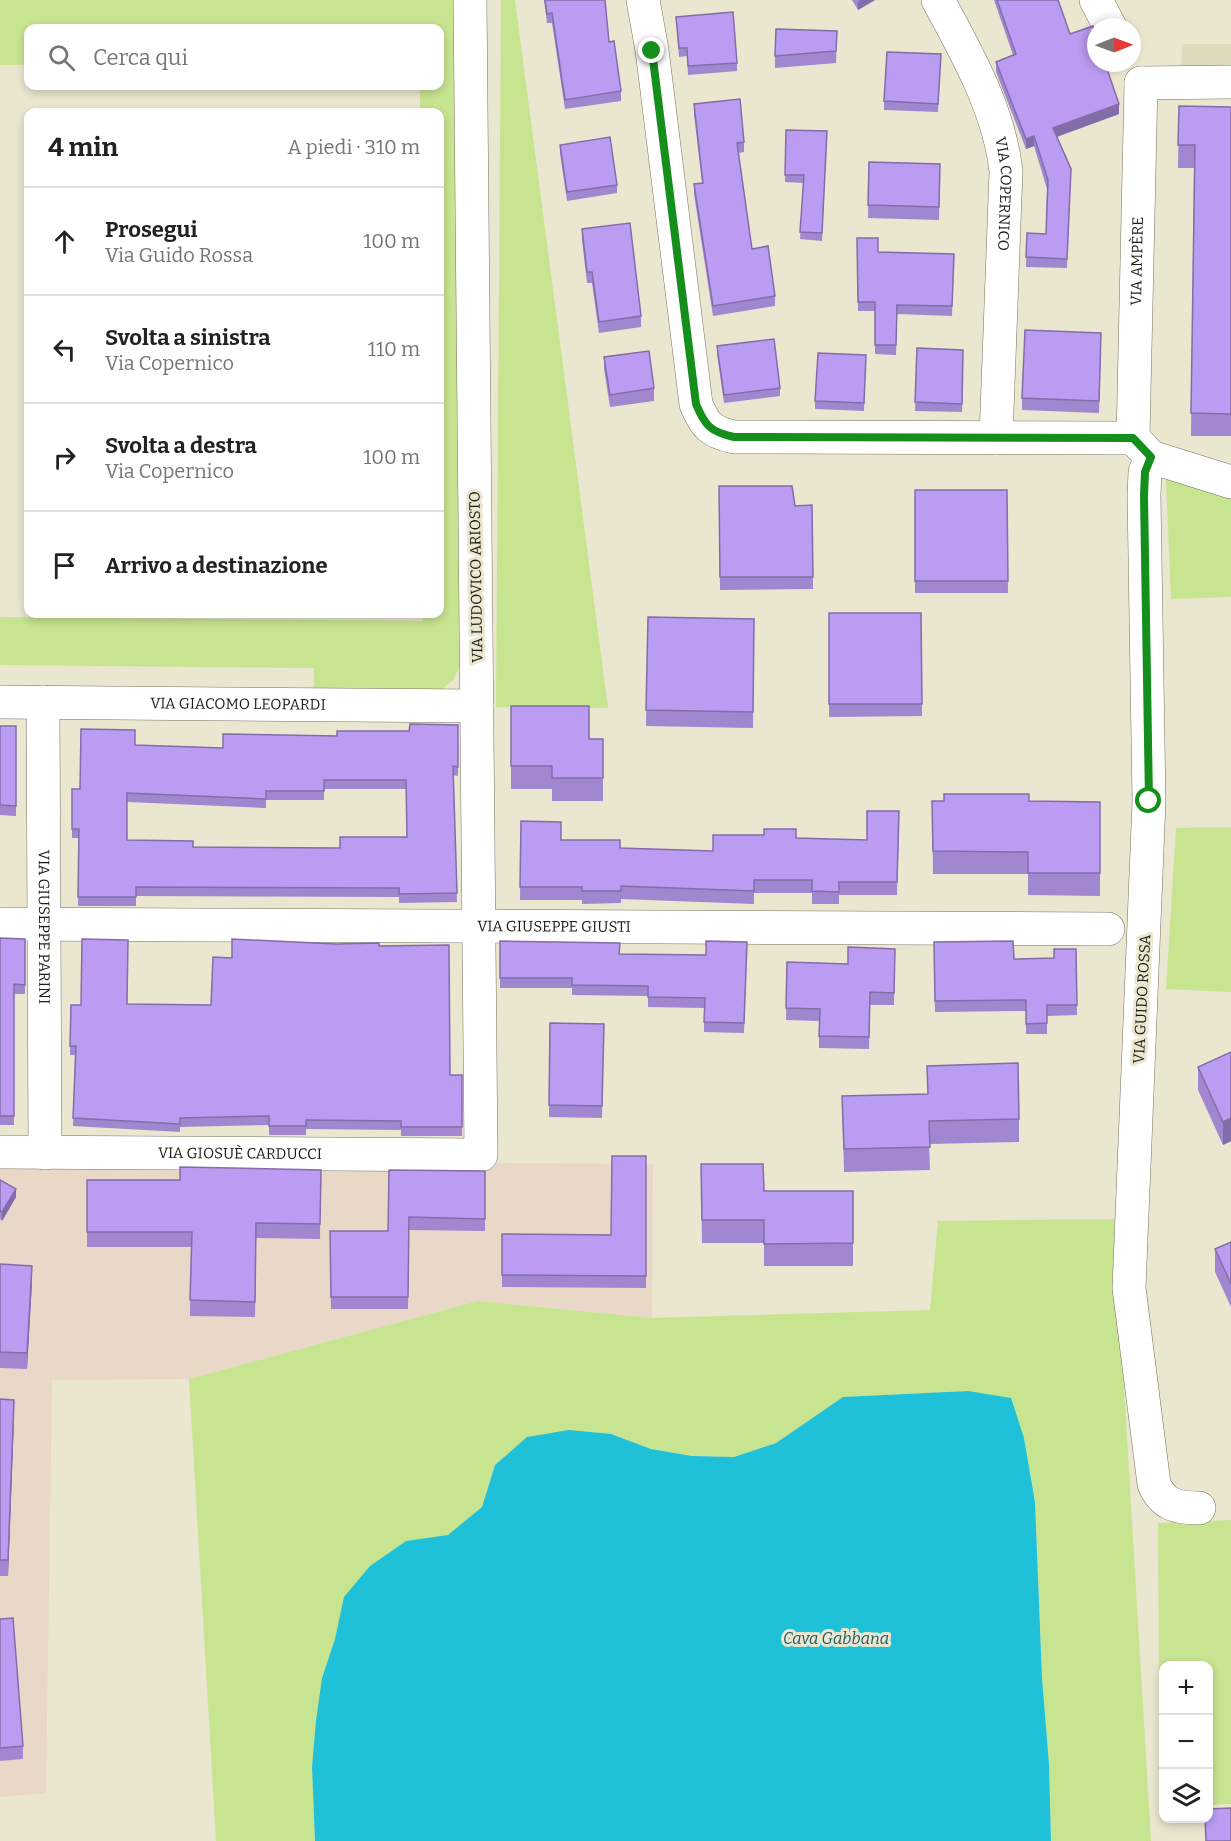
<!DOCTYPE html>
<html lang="it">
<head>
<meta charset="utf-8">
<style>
	body { margin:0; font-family:Bitter,serif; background:#f2f2f2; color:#222 }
	.controls { position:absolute; right:18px; bottom:18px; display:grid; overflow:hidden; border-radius:12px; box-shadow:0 3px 9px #0003 }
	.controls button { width:54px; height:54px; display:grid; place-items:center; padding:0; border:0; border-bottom:2px solid #e0e0e0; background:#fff; color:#222; font:30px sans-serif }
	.compass { position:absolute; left:1087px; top:18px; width:54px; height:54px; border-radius:50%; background:#fff; box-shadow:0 3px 9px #0003; rotate:89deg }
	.stop { position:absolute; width:18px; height:18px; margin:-14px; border:4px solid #158f1c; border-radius:50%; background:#fff }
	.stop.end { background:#158f1c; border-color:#fff; box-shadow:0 2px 6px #0008 }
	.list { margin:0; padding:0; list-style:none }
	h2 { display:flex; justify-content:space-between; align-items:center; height:78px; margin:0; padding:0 24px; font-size:26px }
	h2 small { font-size:20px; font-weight:400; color:#767676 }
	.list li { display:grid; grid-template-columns:39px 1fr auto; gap:18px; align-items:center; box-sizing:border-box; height:108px; padding:0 24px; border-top:2px solid #e0e0e0 }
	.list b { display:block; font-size:22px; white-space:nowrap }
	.list p { margin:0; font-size:20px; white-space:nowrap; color:#767676 }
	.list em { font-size:20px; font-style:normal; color:#767676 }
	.icon { flex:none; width:33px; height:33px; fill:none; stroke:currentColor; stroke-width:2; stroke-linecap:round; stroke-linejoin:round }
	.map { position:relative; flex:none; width:1231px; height:1841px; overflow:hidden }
	.search { position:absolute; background:#fff; box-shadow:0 3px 9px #0003; left:24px; top:24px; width:420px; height:66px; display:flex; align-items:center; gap:15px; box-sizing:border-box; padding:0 21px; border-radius:12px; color:#767676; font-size:22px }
	.panel { position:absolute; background:#fff; box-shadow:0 3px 9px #0003; left:24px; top:108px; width:420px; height:510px; border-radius:12px }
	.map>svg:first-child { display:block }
	.built { fill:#e0dabd }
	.industrial { fill:#e9d8c7 }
	.green { fill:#c7e490 }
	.water { fill:#1fc1d9 }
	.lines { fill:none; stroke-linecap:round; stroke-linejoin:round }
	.minor-casing { stroke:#76725e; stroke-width:34 }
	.minor { stroke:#fff; stroke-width:33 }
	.wall { fill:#a186d0; fill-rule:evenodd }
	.shaded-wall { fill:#836da9 }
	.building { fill:#bb9cf2; stroke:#836da9; stroke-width:1.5; fill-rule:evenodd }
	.route { stroke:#158f1c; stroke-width:8 }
	.labels { text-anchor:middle; stroke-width:6; stroke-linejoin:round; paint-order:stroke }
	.street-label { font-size:15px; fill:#1c1b13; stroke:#eae6cf }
	.water-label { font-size:16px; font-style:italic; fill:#1e5a64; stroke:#eae6cf }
</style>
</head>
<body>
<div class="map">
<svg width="1231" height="1841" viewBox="0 0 1231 1841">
	<rect width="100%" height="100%" fill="#eae6cf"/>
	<polygon class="built" points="1182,44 1231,44 1231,82 1181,83"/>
	<polygon class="industrial" points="0,1159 653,1164 652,1318 478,1301 189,1379 52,1380 46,1793 0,1797"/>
	<g class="green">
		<polygon points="0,0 456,0 460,666 453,680 442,689 314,689 314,668 0,665 0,617 423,621 424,614 440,614 440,112 420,112 420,86 440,86 440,28 28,28 28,65 0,65"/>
		<polygon points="501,0 515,0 608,708 496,707"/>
		<polygon points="1166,479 1231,497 1231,597 1171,599"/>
		<polygon points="1231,827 1231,992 1166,989 1176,828"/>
		<polygon points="1114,1219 1151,1841 1051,1841 1049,1764 1042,1678 1035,1501 1024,1438 968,1391 843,1397 776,1443 734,1457 692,1456 651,1449 611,1434 495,1465 482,1507 448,1536 406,1541 370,1566 335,1639 322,1678 312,1767 315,1841 216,1841 189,1379 478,1301 652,1318 930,1310 938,1221"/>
		<polygon points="1231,1520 1231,1804 1209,1805 1208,1666 1164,1666 1164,1806 1160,1806 1158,1523"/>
	</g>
	<polygon class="water" points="968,1391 1011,1398 1024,1438 1035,1502 1042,1678 1049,1764 1051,1841 315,1841 312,1767 316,1721 322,1678 335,1639 344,1597 370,1566 406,1541 448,1535 482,1507 495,1465 527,1437 569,1430 611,1434 651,1449 692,1456 734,1457 776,1443 843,1397"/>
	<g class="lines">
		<defs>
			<g id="minor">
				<path d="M643,0l9,50 44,354c9,22 15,28 38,33l399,1"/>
				<path id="s1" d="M938,0c29,54 61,109 68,171l-10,267"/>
				<polyline points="1096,0 1110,27"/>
				<polyline points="1141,83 1231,82"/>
				<path id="s2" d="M1133,438l8,-355"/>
				<polyline points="1137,442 1151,457 1231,482"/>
				<path d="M1151,457l-6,15 -1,23 5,306 -20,487 25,196c9,21 23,24 45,24"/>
				<path id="s3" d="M0,702l477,4"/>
				<path id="s4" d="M43,702l2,451"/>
				<path id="s5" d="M0,924l1108,5"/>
				<path id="s6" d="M0,1152l481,3 -11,-1155"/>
			</g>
		</defs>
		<use href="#minor" class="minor-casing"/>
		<use href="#minor" class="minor"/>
	</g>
	<g class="wall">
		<polygon points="544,0 605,0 609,42 621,91 621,101 565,109 552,23 547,23"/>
		<polygon points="852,0 875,0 858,10"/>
		<polygon points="994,0 1058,0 1070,34 1119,114 1057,137 1071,169 1067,268 1026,267 1027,233 1046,234 1047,189 1034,146 1026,149 996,72 996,62 1013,55"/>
		<polygon points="676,17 737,63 737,71 688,75 687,56 679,57"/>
		<polygon points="837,31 836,63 775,68 775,56"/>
		<polygon points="941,54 938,112 884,110 884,101"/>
		<polygon points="694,104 744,142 744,152 738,153 752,249 775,296 775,306 713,316 694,194 694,184 702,183 694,114"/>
		<polygon points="1179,106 1231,107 1231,436 1191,436 1194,168 1178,168"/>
		<polygon points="786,130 827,131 822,241 800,239 804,183 785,182"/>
		<polygon points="560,145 617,185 617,193 567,201 560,153"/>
		<polygon points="869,162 940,164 939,220 868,218"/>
		<polygon points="582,229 641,316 641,327 599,333 592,283 587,283 582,240"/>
		<polygon points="857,238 878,252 954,254 952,316 897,314 896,355 875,354 875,311 858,311"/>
		<polygon points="1101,345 1099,413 1022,410 1022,398"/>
		<polygon points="717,346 780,388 780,396 724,403 717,354"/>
		<polygon points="917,348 963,350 962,412 915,411"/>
		<polygon points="866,355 864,411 815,409 815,401"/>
		<polygon points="604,357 654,388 654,401 610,407 604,369"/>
		<polygon points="719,486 795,506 812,505 813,589 720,590"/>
		<polygon points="915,490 1007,490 1008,593 915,593"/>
		<polygon points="829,613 921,613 922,716 829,717"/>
		<polygon points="648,617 754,619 753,728 646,726"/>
		<polygon points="511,706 589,739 603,739 603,801 552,801 552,789 511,789"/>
		<path d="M458,725v51l-5,-1 4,127 -58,1v-6l-263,-1v10h-58l1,-68h-7v-49h8l55,-44 88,3 114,-12 72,-5zM324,789h82l1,48 -67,11 -147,-1 -66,-7v-38l139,6v-8h58z"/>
		<polygon points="0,726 16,726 16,816 0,815"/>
		<polygon points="932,801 1100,802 1100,896 1028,895 1028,874 933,874"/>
		<polygon points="521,821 561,840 620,848 713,851 796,838 867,840 899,824 897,895 839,895 839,904 812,904 812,893 754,893 754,904 621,899 621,903 582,904 582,900 520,900"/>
		<polygon points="0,938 25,939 25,994 14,994 14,1125 0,1125"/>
		<polygon points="500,941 620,954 706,955 747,942 744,1033 704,1032 704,1008 648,1007 648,996 572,995 572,988 500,988"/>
		<polygon points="934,942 1014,959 1054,958 1076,949 1077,1015 1047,1016 1047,1034 1026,1034 1026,1011 935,1012"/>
		<polygon points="379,946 450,1075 462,1075 462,1136 401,1136 401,1130 306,1129 306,1135 269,1135 269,1125 180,1127 180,1132 73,1126 75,1055 70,1055 71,1005 127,1004 211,1005 232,958"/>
		<polygon points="895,949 894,1005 870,1005 869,1049 819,1048 819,1021 786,1020 787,962 848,964"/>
		<polygon points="550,1023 604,1024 602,1118 549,1117"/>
		<polygon points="1231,1052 1231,1141 1223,1145 1198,1090 1198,1067"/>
		<polygon points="842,1096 1019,1119 1019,1142 929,1144 930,1170 844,1172"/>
		<polygon points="646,1156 646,1288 502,1287 502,1234 611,1235"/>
		<polygon points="701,1164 764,1191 853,1191 853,1266 764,1266 764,1243 702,1243"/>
		<polygon points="321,1170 320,1239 256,1238 255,1317 190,1316 191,1247 87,1247 87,1180 180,1180"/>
		<polygon points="485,1171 485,1231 409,1230 408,1309 331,1309 330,1231 388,1231"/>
		<polygon points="0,1180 16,1197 2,1221 0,1219"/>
		<polygon points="1231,1242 1231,1307 1215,1272 1215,1249"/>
		<polygon points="0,1264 32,1282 27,1369 0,1368"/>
		<polygon points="0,1399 14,1416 8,1576 0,1576"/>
		<polygon points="0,1619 23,1746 23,1759 0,1761"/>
	</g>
	<g class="shaded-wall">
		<polygon points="860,0 875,0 858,10 858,2"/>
		<polygon points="1119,104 1119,114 1053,138 1053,128"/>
		<polygon points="1034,136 1034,146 1026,149 1026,139"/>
		<polygon points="1231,1118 1231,1141 1223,1145 1223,1122"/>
		<polygon points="16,1189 16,1197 2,1221 2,1212"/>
		<polygon points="32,1266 32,1282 27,1369 27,1353"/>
		<polygon points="14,1400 14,1416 8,1576 8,1560"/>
	</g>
	<g class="building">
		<polygon points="545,0 605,0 609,42 614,41 621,91 565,100 552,13 547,14"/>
		<polygon points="997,0 1058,0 1070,34 1093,26 1096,36 1096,63 1105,63 1119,104 1053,128 1071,169 1067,259 1026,257 1027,233 1046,234 1048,180 1034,136 1026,139 996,62 1016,54"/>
		<polygon points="733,12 737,63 688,66 687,48 679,48 676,17"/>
		<polygon points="776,29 837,31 836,51 775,56"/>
		<polygon points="887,52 941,54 938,104 884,101"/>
		<polygon points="740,99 744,142 737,143 752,249 768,246 775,296 713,306 694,184 703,183 694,104"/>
		<polygon points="1179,106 1231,107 1231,414 1191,413 1195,145 1178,145"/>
		<polygon points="786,130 827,131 822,233 800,232 804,175 785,175"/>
		<polygon points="610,137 617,185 567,192 560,145"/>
		<polygon points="869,162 940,164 939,207 868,205"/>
		<polygon points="630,223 641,316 599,322 592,272 587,272 582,229"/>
		<polygon points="857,238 878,238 878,252 954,254 952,306 897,305 896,345 875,345 875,302 858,302"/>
		<polygon points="1025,330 1101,333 1099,401 1022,398"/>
		<polygon points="774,339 780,388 724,395 717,346"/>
		<polygon points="917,348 963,350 962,404 915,402"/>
		<polygon points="649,351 654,388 610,395 604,357"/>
		<polygon points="818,353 866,355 864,403 815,401"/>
		<polygon points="719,486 792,486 795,506 812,505 813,577 720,577"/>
		<polygon points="915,490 1007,490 1008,581 915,581"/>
		<polygon points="829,613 921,613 922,704 829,704"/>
		<polygon points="648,617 754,619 753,712 646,710"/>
		<polygon points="511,706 589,706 589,739 603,739 603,778 552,778 552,766 511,766"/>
		<path d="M410,724l48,1v42l-5,-1 4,127 -58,1v-6l-263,-1v10h-58l1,-68h-7v-40h8l1,-60 54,1v15l88,3v-14l114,2v-5h72zM324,780h82l1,57h-67v11l-147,-1v-6l-66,-1v-47l139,6v-8h58z"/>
		<polygon points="0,726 16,726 16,806 0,805"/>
		<polygon points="944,794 1029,794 1029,801 1100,802 1100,873 1028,873 1028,852 933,851 932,801 944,801"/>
		<polygon points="867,811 899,811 897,882 839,882 839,892 812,891 812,880 754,880 754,891 621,886 621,891 582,891 582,887 520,887 521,821 561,822 561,840 620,840 620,848 713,851 713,835 764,835 764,829 796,829 796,838 867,840"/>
		<polygon points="0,938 25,939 25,985 14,984 14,1116 0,1116"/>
		<polygon points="82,939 128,940 127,1004 211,1005 213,957 232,958 232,939 336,944 379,943 379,946 449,945 450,1075 462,1075 462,1127 401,1127 401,1121 306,1120 306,1126 269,1126 269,1116 180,1118 180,1124 73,1118 76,1046 70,1046 71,1005 81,1005"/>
		<polygon points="500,941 620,943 619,954 706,955 706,941 747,942 744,1023 704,1022 705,998 648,997 648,986 572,985 572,978 500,978"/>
		<polygon points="1013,941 1014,959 1054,958 1054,949 1076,949 1077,1005 1047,1005 1047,1023 1026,1024 1026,1000 935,1001 934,942"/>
		<polygon points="848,947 895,949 894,993 870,992 869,1037 819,1036 820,1009 786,1008 787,962 848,964"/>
		<polygon points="550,1023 604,1024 602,1106 549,1105"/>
		<polygon points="1231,1052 1231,1118 1223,1122 1198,1067"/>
		<polygon points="1018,1063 1019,1119 929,1121 930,1147 844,1149 842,1096 928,1094 927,1066"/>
		<polygon points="612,1156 646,1156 646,1276 502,1275 502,1234 611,1235"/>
		<polygon points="701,1164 763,1164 764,1191 853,1191 853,1243 764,1244 764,1220 702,1220"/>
		<polygon points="180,1167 321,1170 320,1224 256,1223 255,1302 190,1300 192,1232 87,1232 87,1180 180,1180"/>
		<polygon points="389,1170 485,1171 485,1219 409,1217 408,1297 331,1297 330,1231 388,1231"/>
		<polygon points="0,1180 16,1189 2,1212 0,1211"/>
		<polygon points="1231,1242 1231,1284 1215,1249"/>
		<polygon points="0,1264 32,1266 27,1353 0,1352"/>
		<polygon points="0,1399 14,1400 8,1560 0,1560"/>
		<polygon points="13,1618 23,1746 0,1748 0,1619"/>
		<polygon points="1231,1808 1231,1841 1206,1841 1205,1818 1209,1818 1209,1809"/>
	</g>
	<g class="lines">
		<path class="route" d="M652,51l44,353c9,22 15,28 38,33l399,1 18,19 -6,15 -1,23 5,306"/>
	</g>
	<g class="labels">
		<g class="street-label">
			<text dy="5" stroke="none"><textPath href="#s1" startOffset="208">VIA COPERNICO</textPath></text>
			<text dy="5" stroke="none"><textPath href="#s2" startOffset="177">VIA AMPÈRE</textPath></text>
			<text transform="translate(476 577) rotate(-91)" y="5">VIA LUDOVICO ARIOSTO</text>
			<text dy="5" stroke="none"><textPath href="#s3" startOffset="238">VIA GIACOMO LEOPARDI</textPath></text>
			<text dy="5" stroke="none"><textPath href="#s4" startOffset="225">VIA GIUSEPPE PARINI</textPath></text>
			<text dy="5" stroke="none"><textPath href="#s5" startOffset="554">VIA GIUSEPPE GIUSTI</textPath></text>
			<text transform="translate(1142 999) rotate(-87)" y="5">VIA GUIDO ROSSA</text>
			<text dy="5" stroke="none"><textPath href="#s6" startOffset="240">VIA GIOSUÈ CARDUCCI</textPath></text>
		</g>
		<g class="water-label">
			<text x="836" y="1644">Cava Gabbana</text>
		</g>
	</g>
</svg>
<div class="controls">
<button>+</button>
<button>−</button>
<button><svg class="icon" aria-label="layers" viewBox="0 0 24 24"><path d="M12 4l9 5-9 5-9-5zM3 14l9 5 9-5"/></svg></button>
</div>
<svg class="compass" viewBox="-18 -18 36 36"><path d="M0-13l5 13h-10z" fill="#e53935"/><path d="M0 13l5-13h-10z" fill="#767676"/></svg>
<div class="stop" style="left:1149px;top:801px"></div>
<div class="stop end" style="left:652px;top:51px"></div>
<div class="search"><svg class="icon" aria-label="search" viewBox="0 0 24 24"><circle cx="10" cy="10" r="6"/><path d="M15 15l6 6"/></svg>Cerca qui</div>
<section class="panel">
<h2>4 min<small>A piedi · 310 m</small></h2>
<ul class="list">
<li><svg class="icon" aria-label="ahead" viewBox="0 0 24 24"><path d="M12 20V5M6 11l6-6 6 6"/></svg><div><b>Prosegui</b><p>Via Guido Rossa</p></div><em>100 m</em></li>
<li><svg class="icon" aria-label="left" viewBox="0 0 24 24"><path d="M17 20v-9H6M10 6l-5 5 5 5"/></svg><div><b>Svolta a sinistra</b><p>Via Copernico</p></div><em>110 m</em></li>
<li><svg class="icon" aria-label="right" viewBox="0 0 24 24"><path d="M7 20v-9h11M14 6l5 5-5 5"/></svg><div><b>Svolta a destra</b><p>Via Copernico</p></div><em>100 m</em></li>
<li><svg class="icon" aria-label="arrive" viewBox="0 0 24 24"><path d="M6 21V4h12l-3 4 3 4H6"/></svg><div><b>Arrivo a destinazione</b></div></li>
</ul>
</section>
</div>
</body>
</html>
